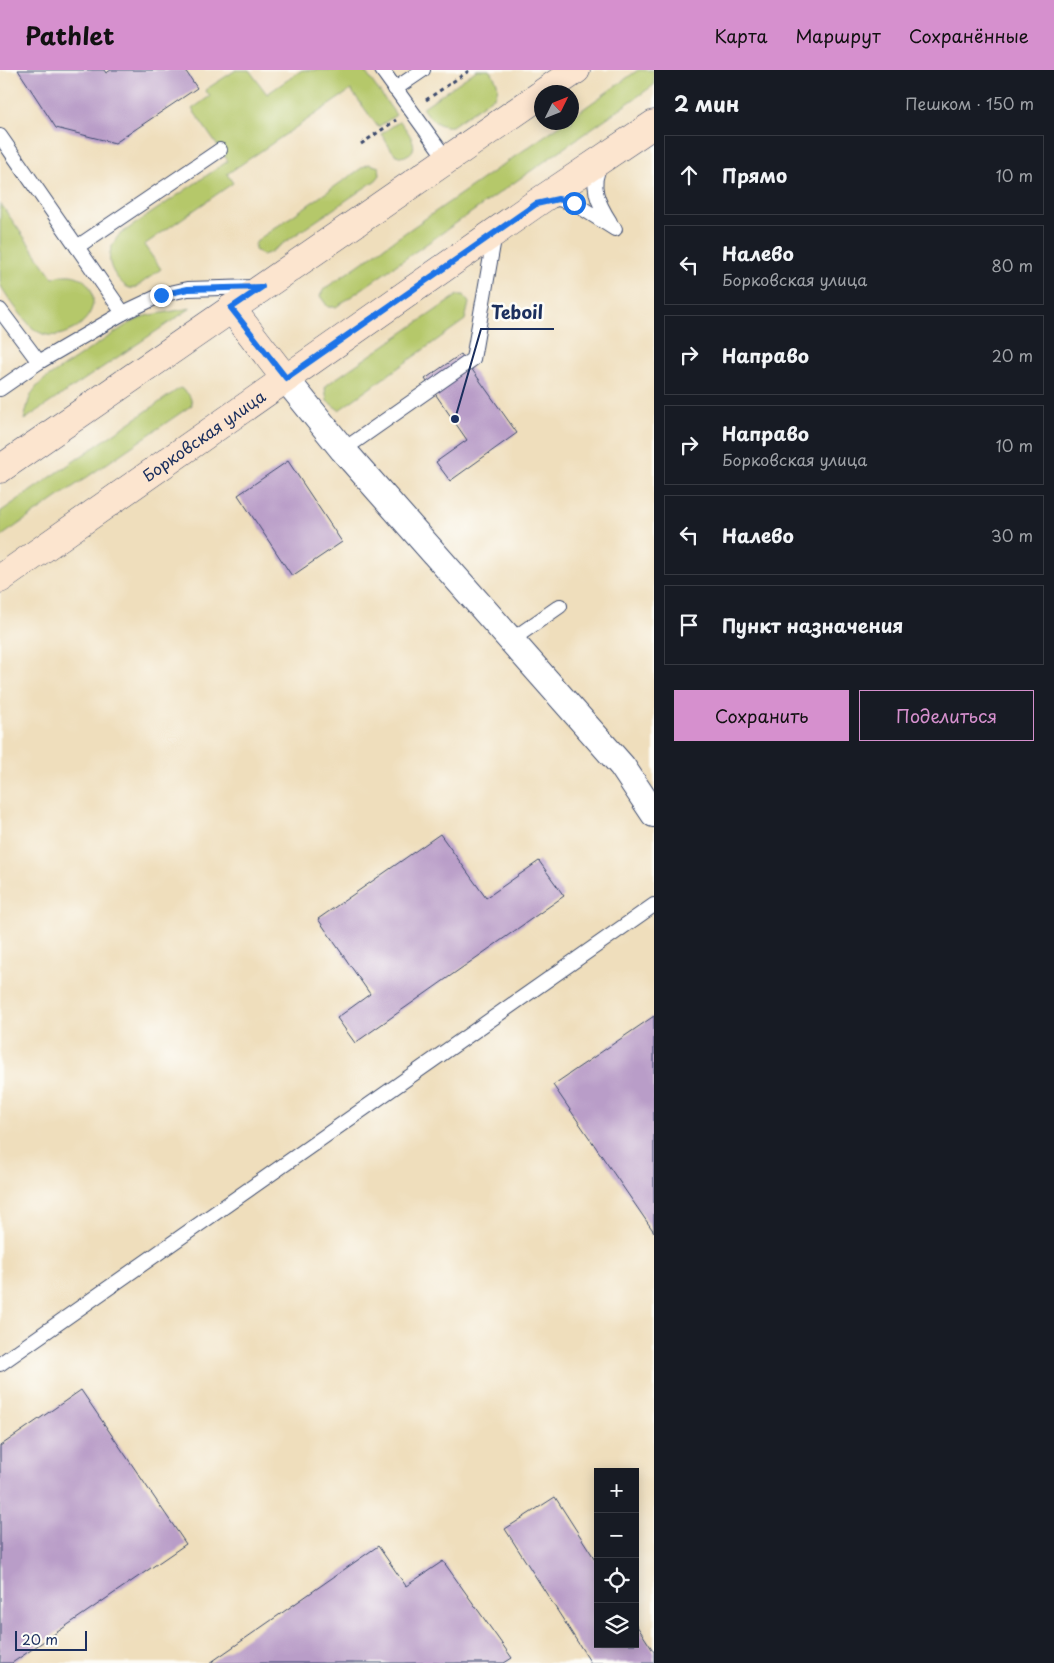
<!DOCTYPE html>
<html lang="ru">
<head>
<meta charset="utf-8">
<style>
	body { margin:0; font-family:"Playpen Sans",sans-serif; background:#242831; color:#f1f3f6 }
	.controls { position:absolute; right:15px; bottom:15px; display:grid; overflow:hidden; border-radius:0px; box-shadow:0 2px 12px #0003 }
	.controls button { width:45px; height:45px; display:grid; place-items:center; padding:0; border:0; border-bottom:1px solid #363941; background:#171b24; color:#f1f3f6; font:25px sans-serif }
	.compass { position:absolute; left:534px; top:15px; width:45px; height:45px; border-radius:50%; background:#171b24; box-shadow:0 2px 12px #0003; rotate:47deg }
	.scale { position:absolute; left:15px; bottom:12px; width:72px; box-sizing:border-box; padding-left:5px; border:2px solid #1b2f5e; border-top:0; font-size:14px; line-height:18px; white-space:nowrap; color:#1b2f5e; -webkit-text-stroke:4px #fdfcf7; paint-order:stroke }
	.stop { position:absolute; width:15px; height:15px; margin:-11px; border:4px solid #1a73e8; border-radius:50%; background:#fff }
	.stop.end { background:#1a73e8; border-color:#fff; box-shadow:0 1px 5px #0008 }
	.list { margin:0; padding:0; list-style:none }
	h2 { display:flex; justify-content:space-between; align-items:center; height:65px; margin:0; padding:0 20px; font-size:21px }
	h2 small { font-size:16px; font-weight:400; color:#9ea1a6 }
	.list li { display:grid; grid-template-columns:32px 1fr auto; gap:15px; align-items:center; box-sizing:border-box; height:80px; margin:0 10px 10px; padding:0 10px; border:1px solid #363941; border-radius:0px }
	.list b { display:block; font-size:19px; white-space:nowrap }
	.list p { margin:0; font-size:16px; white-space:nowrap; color:#9ea1a6 }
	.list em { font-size:16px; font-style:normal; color:#9ea1a6 }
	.actions { display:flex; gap:10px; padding:15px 20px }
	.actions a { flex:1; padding:11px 0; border:1px solid #d690ce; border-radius:0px; text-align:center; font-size:18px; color:#d690ce }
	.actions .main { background:#d690ce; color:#111 }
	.icon { flex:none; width:28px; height:28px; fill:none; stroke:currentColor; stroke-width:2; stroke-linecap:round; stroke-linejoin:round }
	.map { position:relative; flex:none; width:654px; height:1593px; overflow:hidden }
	header { display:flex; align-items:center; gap:30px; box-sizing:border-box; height:70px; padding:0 25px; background:#d690ce; color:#111 }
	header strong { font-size:24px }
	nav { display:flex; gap:28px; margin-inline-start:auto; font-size:18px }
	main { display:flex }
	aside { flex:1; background:#171b24 }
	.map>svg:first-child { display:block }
	.green { fill:#b5c86b; stroke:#687c64 }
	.building { fill:#b99dc8 }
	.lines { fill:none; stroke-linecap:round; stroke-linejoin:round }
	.lane-casing { stroke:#3b496c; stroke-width:16 }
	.street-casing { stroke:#3b496c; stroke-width:28 }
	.secondary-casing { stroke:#3b496c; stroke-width:29 }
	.path { stroke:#3b496c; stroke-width:3; stroke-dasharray:4 4; stroke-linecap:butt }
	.lane { stroke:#fff; stroke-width:14 }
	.street { stroke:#fff; stroke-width:26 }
	.secondary { stroke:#fce5cf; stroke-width:28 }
	.route { stroke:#1a73e8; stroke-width:6 }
	.labels { text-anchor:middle; stroke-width:5; stroke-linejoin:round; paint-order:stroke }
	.street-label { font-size:16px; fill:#1b2f5e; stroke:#fdfcf7 }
	.leader { fill:none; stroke:#1b2f5e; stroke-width:2 }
	.callout-dot { fill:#1b2f5e; stroke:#fdfcf7; stroke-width:2 }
	.callout-label { font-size:18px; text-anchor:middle; font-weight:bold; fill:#1b2f5e; stroke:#fdfcf7; stroke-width:5; stroke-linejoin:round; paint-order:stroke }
</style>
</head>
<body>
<header>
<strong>Pathlet</strong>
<nav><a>Карта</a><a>Маршрут</a><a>Сохранённые</a></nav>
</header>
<main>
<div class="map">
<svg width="654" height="1593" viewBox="0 0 654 1593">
	<rect width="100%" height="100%" fill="#fdfcf7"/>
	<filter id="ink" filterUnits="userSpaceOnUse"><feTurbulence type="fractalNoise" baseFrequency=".02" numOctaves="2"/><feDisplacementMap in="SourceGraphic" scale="10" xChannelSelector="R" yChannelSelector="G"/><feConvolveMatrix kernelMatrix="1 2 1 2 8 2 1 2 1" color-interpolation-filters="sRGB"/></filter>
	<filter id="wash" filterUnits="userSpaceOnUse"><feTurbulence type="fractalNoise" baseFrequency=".0096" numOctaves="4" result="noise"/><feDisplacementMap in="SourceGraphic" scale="20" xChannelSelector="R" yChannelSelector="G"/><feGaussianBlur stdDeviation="1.12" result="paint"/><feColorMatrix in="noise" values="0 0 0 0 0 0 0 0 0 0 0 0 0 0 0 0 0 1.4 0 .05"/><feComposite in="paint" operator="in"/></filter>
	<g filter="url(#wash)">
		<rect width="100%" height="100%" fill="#efdebc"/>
		<g class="green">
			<path d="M236,0h13l18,24 35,-24h62l32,45 -18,12 -27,-37 -124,84 6,9 -89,62 17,24 -26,19c-6,1 -9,-1 -14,-6 -15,-16 -15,-30 -2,-47l109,-74 -36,-52 18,-13 -5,-6z"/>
			<path d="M477,0h12c7,9 12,16 6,26l-43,30c-13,2 -23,-8 -30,-18z"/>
			<polygon points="638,0 654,0 654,15 336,237 328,237 320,226 324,219 563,53 572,52 572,47"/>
			<path d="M400,51c6,9 23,27 7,34 -3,2 -5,2 -8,1 -7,-2 -13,-16 -18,-22z"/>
			<polygon points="369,94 379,97 380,105 376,110 269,183 263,185 255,180 255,174 259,169 363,97"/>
			<path d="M0,133l53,75c36,-15 58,28 21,51 -8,4 -17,8 -26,6 -4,0 -10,-3 -14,-6 -6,-4 -33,-39 -34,-46 0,-7 0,-16 0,-23 0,-19 0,-38 0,-57z"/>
			<polygon points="458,225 464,225 469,233 465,250 339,340 327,331 325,318 328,314"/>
			<path d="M191,238l-167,112c5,-20 5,-28 21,-41l80,-53 20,-10z"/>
			<path d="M180,318c8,4 11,8 12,17l-192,132v-25z"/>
		</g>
		<g id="blocks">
			<g class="building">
				<polygon points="18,0 104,0 106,3 111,0 185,0 197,18 115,73 56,58"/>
				<polygon points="461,284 517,363 450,411 436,392 467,370 425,309"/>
				<polygon points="288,391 342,472 292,506 238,425"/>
				<polygon points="440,764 486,828 539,791 564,826 355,973 337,948 370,924 318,849"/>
				<polygon points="654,946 654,1162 553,1015"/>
				<polygon points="81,1320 186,1474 12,1593 0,1593 0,1376"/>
				<polygon points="555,1427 598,1494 598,1574 635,1574 635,1553 654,1582 654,1593 591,1593 505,1459"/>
				<polygon points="378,1476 406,1516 443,1491 512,1588 504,1593 210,1593"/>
			</g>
		</g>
	</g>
	<g filter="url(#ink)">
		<use href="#blocks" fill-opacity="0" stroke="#3b496c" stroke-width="1"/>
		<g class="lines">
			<defs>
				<g id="lane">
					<polyline points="382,0 447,90"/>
					<polyline points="395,19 423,0"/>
					<polyline points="0,66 123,243"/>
					<path d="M601,94c-12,21 -3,39 9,58"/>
					<polyline points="546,132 558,129 574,133 615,159"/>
					<polyline points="77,177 220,80"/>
					<polyline points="0,240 39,292"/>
					<polyline points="0,319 39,292 123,243 161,225 188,219 255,217"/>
					<polyline points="343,380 473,289 495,163"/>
					<polyline points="510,571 560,536"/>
					<polyline points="0,1294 654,835"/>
				</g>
				<polyline id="street" points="285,308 343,380 622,696 654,744"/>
				<g id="secondary">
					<polyline points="544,22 576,0"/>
					<polyline points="231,238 285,308"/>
					<polyline points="0,399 542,24"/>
					<path id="s1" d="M0,509l535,-375 119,-80"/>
				</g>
			</defs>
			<use href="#lane" class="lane-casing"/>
			<use href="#street" class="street-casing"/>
			<use href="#secondary" class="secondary-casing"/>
			<g class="path">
				<polyline points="426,30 470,0"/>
				<polyline points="361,74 396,50"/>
			</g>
			<use href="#lane" class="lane"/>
			<use href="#street" class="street"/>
			<use href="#secondary" class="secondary"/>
		</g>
	</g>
	<g class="lines" filter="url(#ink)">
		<polyline class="route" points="161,225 188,219 262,217 231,238 286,308 536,134 558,129 574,133"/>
	</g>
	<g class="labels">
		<g class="street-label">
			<text dy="6" stroke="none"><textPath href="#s1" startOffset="249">Борковская улица</textPath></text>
		</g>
	</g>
	<path class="leader" d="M455 349L481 259H554"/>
	<circle class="callout-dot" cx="455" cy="349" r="5"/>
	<g class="callout-label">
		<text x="517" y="249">Teboil</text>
	</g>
</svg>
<div class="controls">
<button>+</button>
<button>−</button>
<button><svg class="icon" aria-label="locate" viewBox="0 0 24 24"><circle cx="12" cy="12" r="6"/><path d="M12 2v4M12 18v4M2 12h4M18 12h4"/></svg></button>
<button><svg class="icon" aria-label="layers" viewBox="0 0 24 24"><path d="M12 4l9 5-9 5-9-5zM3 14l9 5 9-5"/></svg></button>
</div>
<svg class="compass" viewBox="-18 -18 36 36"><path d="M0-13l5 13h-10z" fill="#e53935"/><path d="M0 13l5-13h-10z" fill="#9ea1a6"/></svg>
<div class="scale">20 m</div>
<div class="stop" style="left:574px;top:133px"></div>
<div class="stop end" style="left:161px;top:225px"></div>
</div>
<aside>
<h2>2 мин<small>Пешком · 150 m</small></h2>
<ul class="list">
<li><svg class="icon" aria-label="ahead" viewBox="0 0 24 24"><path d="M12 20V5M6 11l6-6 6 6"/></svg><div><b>Прямо</b></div><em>10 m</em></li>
<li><svg class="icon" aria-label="left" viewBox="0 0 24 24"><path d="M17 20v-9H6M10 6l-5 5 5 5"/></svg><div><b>Налево</b><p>Борковская улица</p></div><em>80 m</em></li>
<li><svg class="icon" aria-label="right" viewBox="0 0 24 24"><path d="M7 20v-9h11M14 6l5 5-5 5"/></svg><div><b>Направо</b></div><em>20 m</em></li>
<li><svg class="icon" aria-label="right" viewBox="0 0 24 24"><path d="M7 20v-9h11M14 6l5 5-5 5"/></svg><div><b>Направо</b><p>Борковская улица</p></div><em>10 m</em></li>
<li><svg class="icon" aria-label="left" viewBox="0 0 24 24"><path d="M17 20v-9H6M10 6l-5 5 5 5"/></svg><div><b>Налево</b></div><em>30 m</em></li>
<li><svg class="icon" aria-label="arrive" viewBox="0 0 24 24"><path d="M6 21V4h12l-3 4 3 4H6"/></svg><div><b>Пункт назначения</b></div></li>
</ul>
<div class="actions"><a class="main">Сохранить</a><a>Поделиться</a></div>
</aside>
</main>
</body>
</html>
